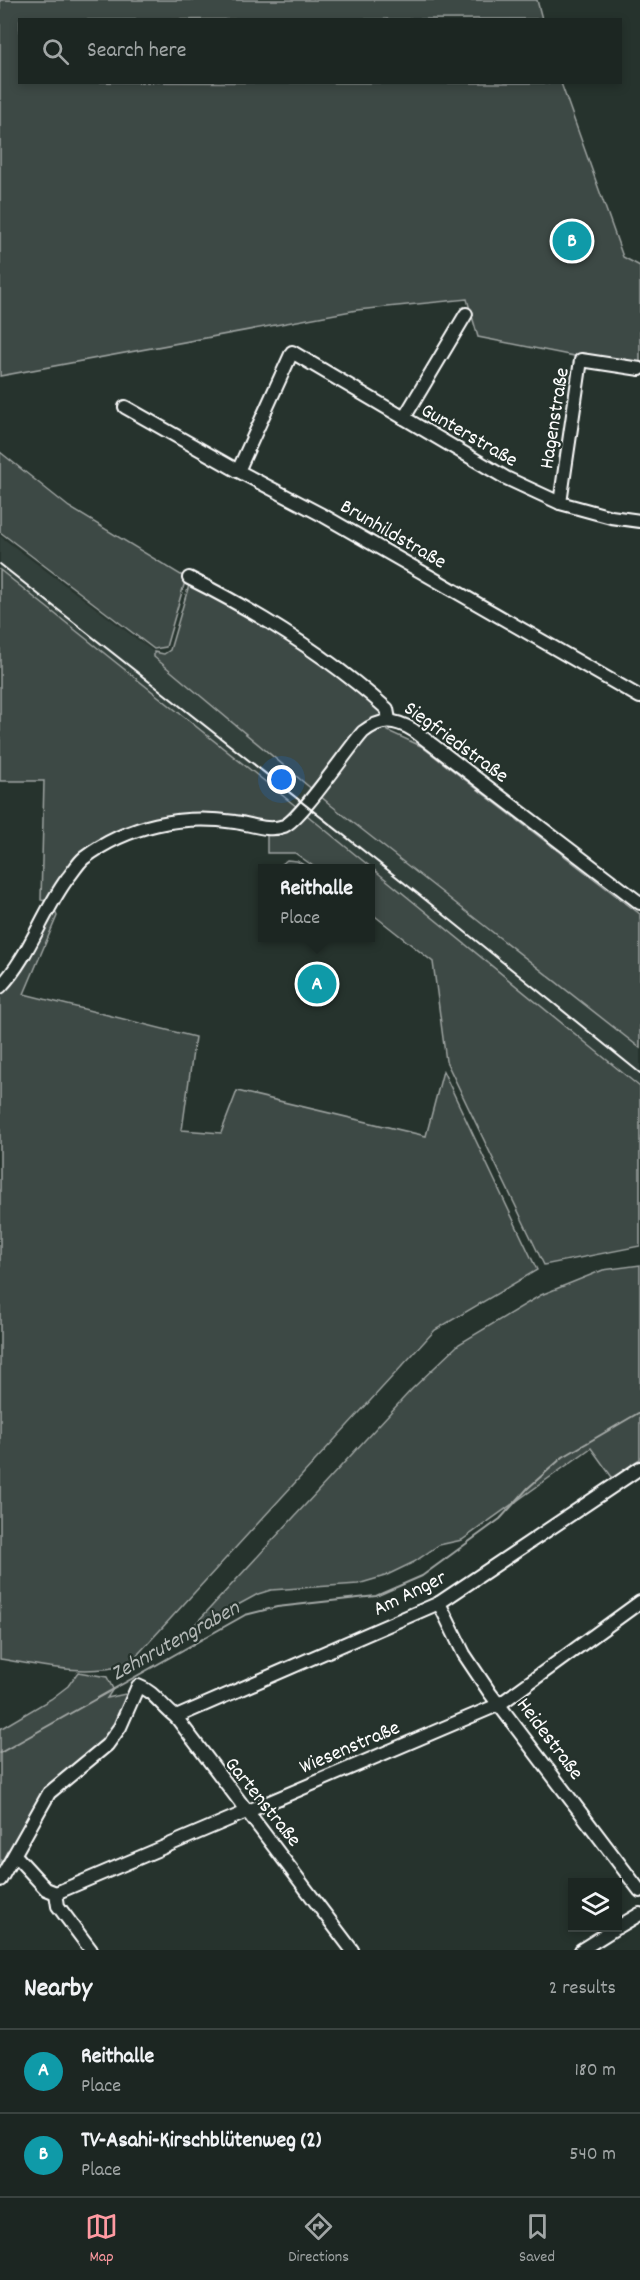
<!DOCTYPE html>
<html lang="en">
<head>
<meta charset="utf-8">
<style>
	body { margin:0; font-family:Dekko,sans-serif; background:#252e2a; color:#f1f3f6 }
	.controls { position:absolute; right:18px; bottom:18px; display:grid; overflow:hidden; border-radius:0px; box-shadow:0 3px 9px #0003 }
	.controls button { width:54px; height:54px; display:grid; place-items:center; padding:0; border:0; border-bottom:2px solid #3a4340; background:#1c2622; color:#f1f3f6; font:30px sans-serif }
	.you { position:absolute; left:282px; top:780px; width:21px; height:21px; margin:-15px; border:4px solid #fff; border-radius:50%; background:#1a73e8; box-shadow:0 0 0 9px #1a73e833 }
	.badge { display:grid; place-items:center; width:39px; height:39px; border-radius:50%; background:#ff9aa2; color:#fff; font-size:20px; font-weight:700 }
	.pin { position:absolute; translate:-50% -50%; border:3px solid #fff; box-shadow:0 2px 6px #0006 }
	.popup { position:absolute; left:258px; top:864px; width:117px; height:78px; box-sizing:border-box; display:grid; place-content:center; border-radius:0px; background:#1c2622; filter:drop-shadow(0 2px 4px #0005); font-size:20px; white-space:nowrap; color:#a0a5a5 }
	.popup b { font-size:22px; color:#f1f3f6 }
	.popup::after { content:''; position:absolute; left:50%; top:100%; margin-left:-12px; border:12px solid transparent; border-top-color:#1c2622 }
	.list { margin:0; padding:0; list-style:none }
	h2 { display:flex; justify-content:space-between; align-items:center; height:78px; margin:0; padding:0 24px; font-size:26px }
	h2 small { font-size:20px; font-weight:400; color:#a0a5a5 }
	.list li { display:grid; grid-template-columns:39px 1fr auto; gap:18px; align-items:center; box-sizing:border-box; height:84px; padding:0 24px; border-top:2px solid #3a4340 }
	.list b { display:block; font-size:22px; white-space:nowrap }
	.list p { margin:0; font-size:20px; white-space:nowrap; color:#a0a5a5 }
	.list em { font-size:20px; font-style:normal; color:#a0a5a5 }
	.icon { flex:none; width:33px; height:33px; fill:none; stroke:currentColor; stroke-width:2; stroke-linecap:round; stroke-linejoin:round }
	.map { position:relative; flex:none; width:640px; height:1950px; overflow:hidden }
	.search { position:absolute; background:#1c2622; box-shadow:0 3px 9px #0003; left:18px; right:18px; top:18px; height:66px; display:flex; align-items:center; gap:15px; box-sizing:border-box; padding:0 21px; border-radius:0px; color:#a0a5a5; font-size:22px }
	.sheet { height:246px; background:#1c2622 }
	nav { display:flex; justify-content:space-around; align-items:center; box-sizing:border-box; height:84px; border-top:2px solid #3a4340; background:#1c2622; font-size:16px; color:#a0a5a5 }
	nav a { display:grid; justify-items:center; gap:3px }
	nav .on { color:#ff9aa2 }
	.map>svg:first-child { display:block }
	.built { fill:#333f3a }
	.green { fill:#3e4944; stroke:#9ea4a2; stroke-width:1.5 }
	.lines { fill:none; stroke-linecap:round; stroke-linejoin:round }
	.stream { stroke:#a4a9a7; stroke-width:2 }
	.minor-casing { stroke:#fff; stroke-width:16 }
	.minor { stroke:#26332d; stroke-width:12 }
	.rail { stroke:#fff; stroke-width:2 }
	.labels { text-anchor:middle; stroke-width:4.5; stroke-linejoin:round; paint-order:stroke }
	.street-label { font-size:21px; fill:#fff; stroke:#26332d }
	.water-label { font-size:22px; font-style:italic; fill:#b3b8b6; stroke:#26332d }
</style>
</head>
<body>
<div class="map">
<svg width="640" height="1950" viewBox="0 0 640 1950">
	<rect width="100%" height="100%" fill="#26332d"/>
	<filter id="ink" filterUnits="userSpaceOnUse"><feTurbulence type="fractalNoise" baseFrequency=".0167" numOctaves="2"/><feDisplacementMap in="SourceGraphic" scale="12" xChannelSelector="R" yChannelSelector="G"/><feConvolveMatrix kernelMatrix="1 2 1 2 8 2 1 2 1" color-interpolation-filters="sRGB"/></filter>
	<g filter="url(#ink)">
		<polygon class="built" points="0,536 154,652 154,657 640,1048 640,1087 302,811 0,570"/>
		<g class="green">
			<polygon points="0,0 537,0 542,19 20,20 20,82 561,83 623,257 640,266 640,366 579,357 478,337 467,299 357,310 0,376"/>
			<polygon points="0,452 69,507 186,578 166,647 154,649 0,532"/>
			<polygon points="0,570 302,811 640,1087 640,1246 544,1265 446,1061 433,962 371,913 371,868 316,868 295,853 267,853 267,828 234,821 153,824 82,859 50,902 41,900 44,781 0,781"/>
			<polygon points="195,583 303,645 381,708 388,731 421,746 640,914 640,1048 332,806 154,657 154,652 164,654 170,650 189,585"/>
			<polygon points="287,860 297,861 309,868 277,868"/>
			<path d="M54,909l3,7 -33,78 171,43 -13,93 39,3 16,-42 189,45 17,-65 94,199 -102,60 -307,335c-45,11 -84,1 -128,-6v-667z"/>
			<polygon points="640,1265 640,1459 632,1464 632,1468 614,1480 591,1448 462,1540 439,1545 414,1562 385,1576 358,1584 271,1590 258,1594 188,1632 412,1389 459,1344 541,1295 603,1270"/>
			<polygon points="78,1672 107,1677 113,1689 107,1698 125,1694 128,1701 108,1738 49,1785 12,1852 8,1850 0,1865 0,1729 51,1699 68,1686"/>
		</g>
		<g class="lines">
			<polyline class="stream" points="0,1753 245,1615 277,1607 376,1596 422,1576 500,1519 528,1488 563,1457 640,1412"/>
			<defs>
				<g id="minor">
					<polyline points="125,407 238,471 324,516 640,697"/>
					<polyline points="404,418 466,314"/>
					<polyline points="238,471 292,352 506,478 560,503 611,517 640,521"/>
					<polyline points="560,503 581,360 640,369"/>
					<path d="M189,578c72,36 139,78 198,131l2,11"/>
					<path d="M0,987c29,-30 42,-74 67,-108 6,-7 11,-16 17,-21 44,-33 98,-44 151,-36 16,2 33,10 49,4 17,-7 63,-76 79,-94 18,-14 31,-13 50,-2l227,173"/>
					<polyline points="439,1603 464,1654 490,1693 640,1891"/>
					<polyline points="176,1717 439,1603 640,1468"/>
					<polyline points="15,1855 46,1889 56,1893"/>
					<path d="M0,1880l49,-87 58,-48 13,-18 18,-41c17,6 23,20 38,31l176,233"/>
					<polyline points="56,1893 500,1704 640,1602"/>
					<polyline points="56,1893 58,1906 91,1950"/>
					<polyline points="618,1927 640,1914"/>
					<polyline points="581,1950 616,1928"/>
				</g>
			</defs>
			<use href="#minor" class="minor-casing"/>
			<use href="#minor" class="minor"/>
			<polyline class="rail" points="0,564 417,893 640,1073"/>
		</g>
	</g>
	<g class="labels">
		<g class="street-label">
			<text transform="translate(553 418) rotate(-81)" y="7">Hagenstraße</text>
			<text transform="translate(470 434) rotate(30)" y="7">Gunterstraße</text>
			<text transform="translate(394 533) rotate(30)" y="7">Brunhildstraße</text>
			<text transform="translate(457 741) rotate(36)" y="7">Siegfriedstraße</text>
			<text transform="translate(409 1592) rotate(-26)" y="7">Am Anger</text>
			<text transform="translate(551 1738) rotate(53)" y="7">Heidestraße</text>
			<text transform="translate(349 1746) rotate(-23)" y="7">Wiesenstraße</text>
			<text transform="translate(264 1801) rotate(51)" y="7">Gartenstraße</text>
		</g>
		<g class="water-label">
			<text transform="translate(174 1639) rotate(-29)" y="8">Zehnrutengraben</text>
		</g>
	</g>
</svg>
<div class="controls">
<button><svg class="icon" aria-label="layers" viewBox="0 0 24 24"><path d="M12 4l9 5-9 5-9-5zM3 14l9 5 9-5"/></svg></button>
</div>
<div class="you"></div>
<div class="pin badge" style="left:317px;top:984px;background:#0f9aa8">A</div>
<div class="popup"><b>Reithalle</b>Place</div>
<div class="pin badge" style="left:572px;top:241px;background:#0f9aa8">B</div>
<div class="search"><svg class="icon" aria-label="search" viewBox="0 0 24 24"><circle cx="10" cy="10" r="6"/><path d="M15 15l6 6"/></svg>Search here</div>
</div>
<section class="sheet">
<h2>Nearby<small>2 results</small></h2>
<ul class="list">
<li><span class="badge" style="background:#0f9aa8">A</span><div><b>Reithalle</b><p>Place</p></div><em>180 m</em></li>
<li><span class="badge" style="background:#0f9aa8">B</span><div><b>TV-Asahi-Kirschblütenweg (2)</b><p>Place</p></div><em>540 m</em></li>
</ul>
</section>
<nav>
<a class="on"><svg class="icon" aria-label="map" viewBox="0 0 24 24"><path d="M3 6l6-2 6 2 6-2v14l-6 2-6-2-6 2zM9 4v14M15 6v14"/></svg>Map</a>
<a><svg class="icon" aria-label="directions" viewBox="0 0 24 24"><path d="M12 3l9 9-9 9-9-9zM9 14v-3h6M13 9l2 2-2 2"/></svg>Directions</a>
<a><svg class="icon" aria-label="saved" viewBox="0 0 24 24"><path d="M7 4h10v16l-5-4-5 4z"/></svg>Saved</a>
</nav>
</body>
</html>
